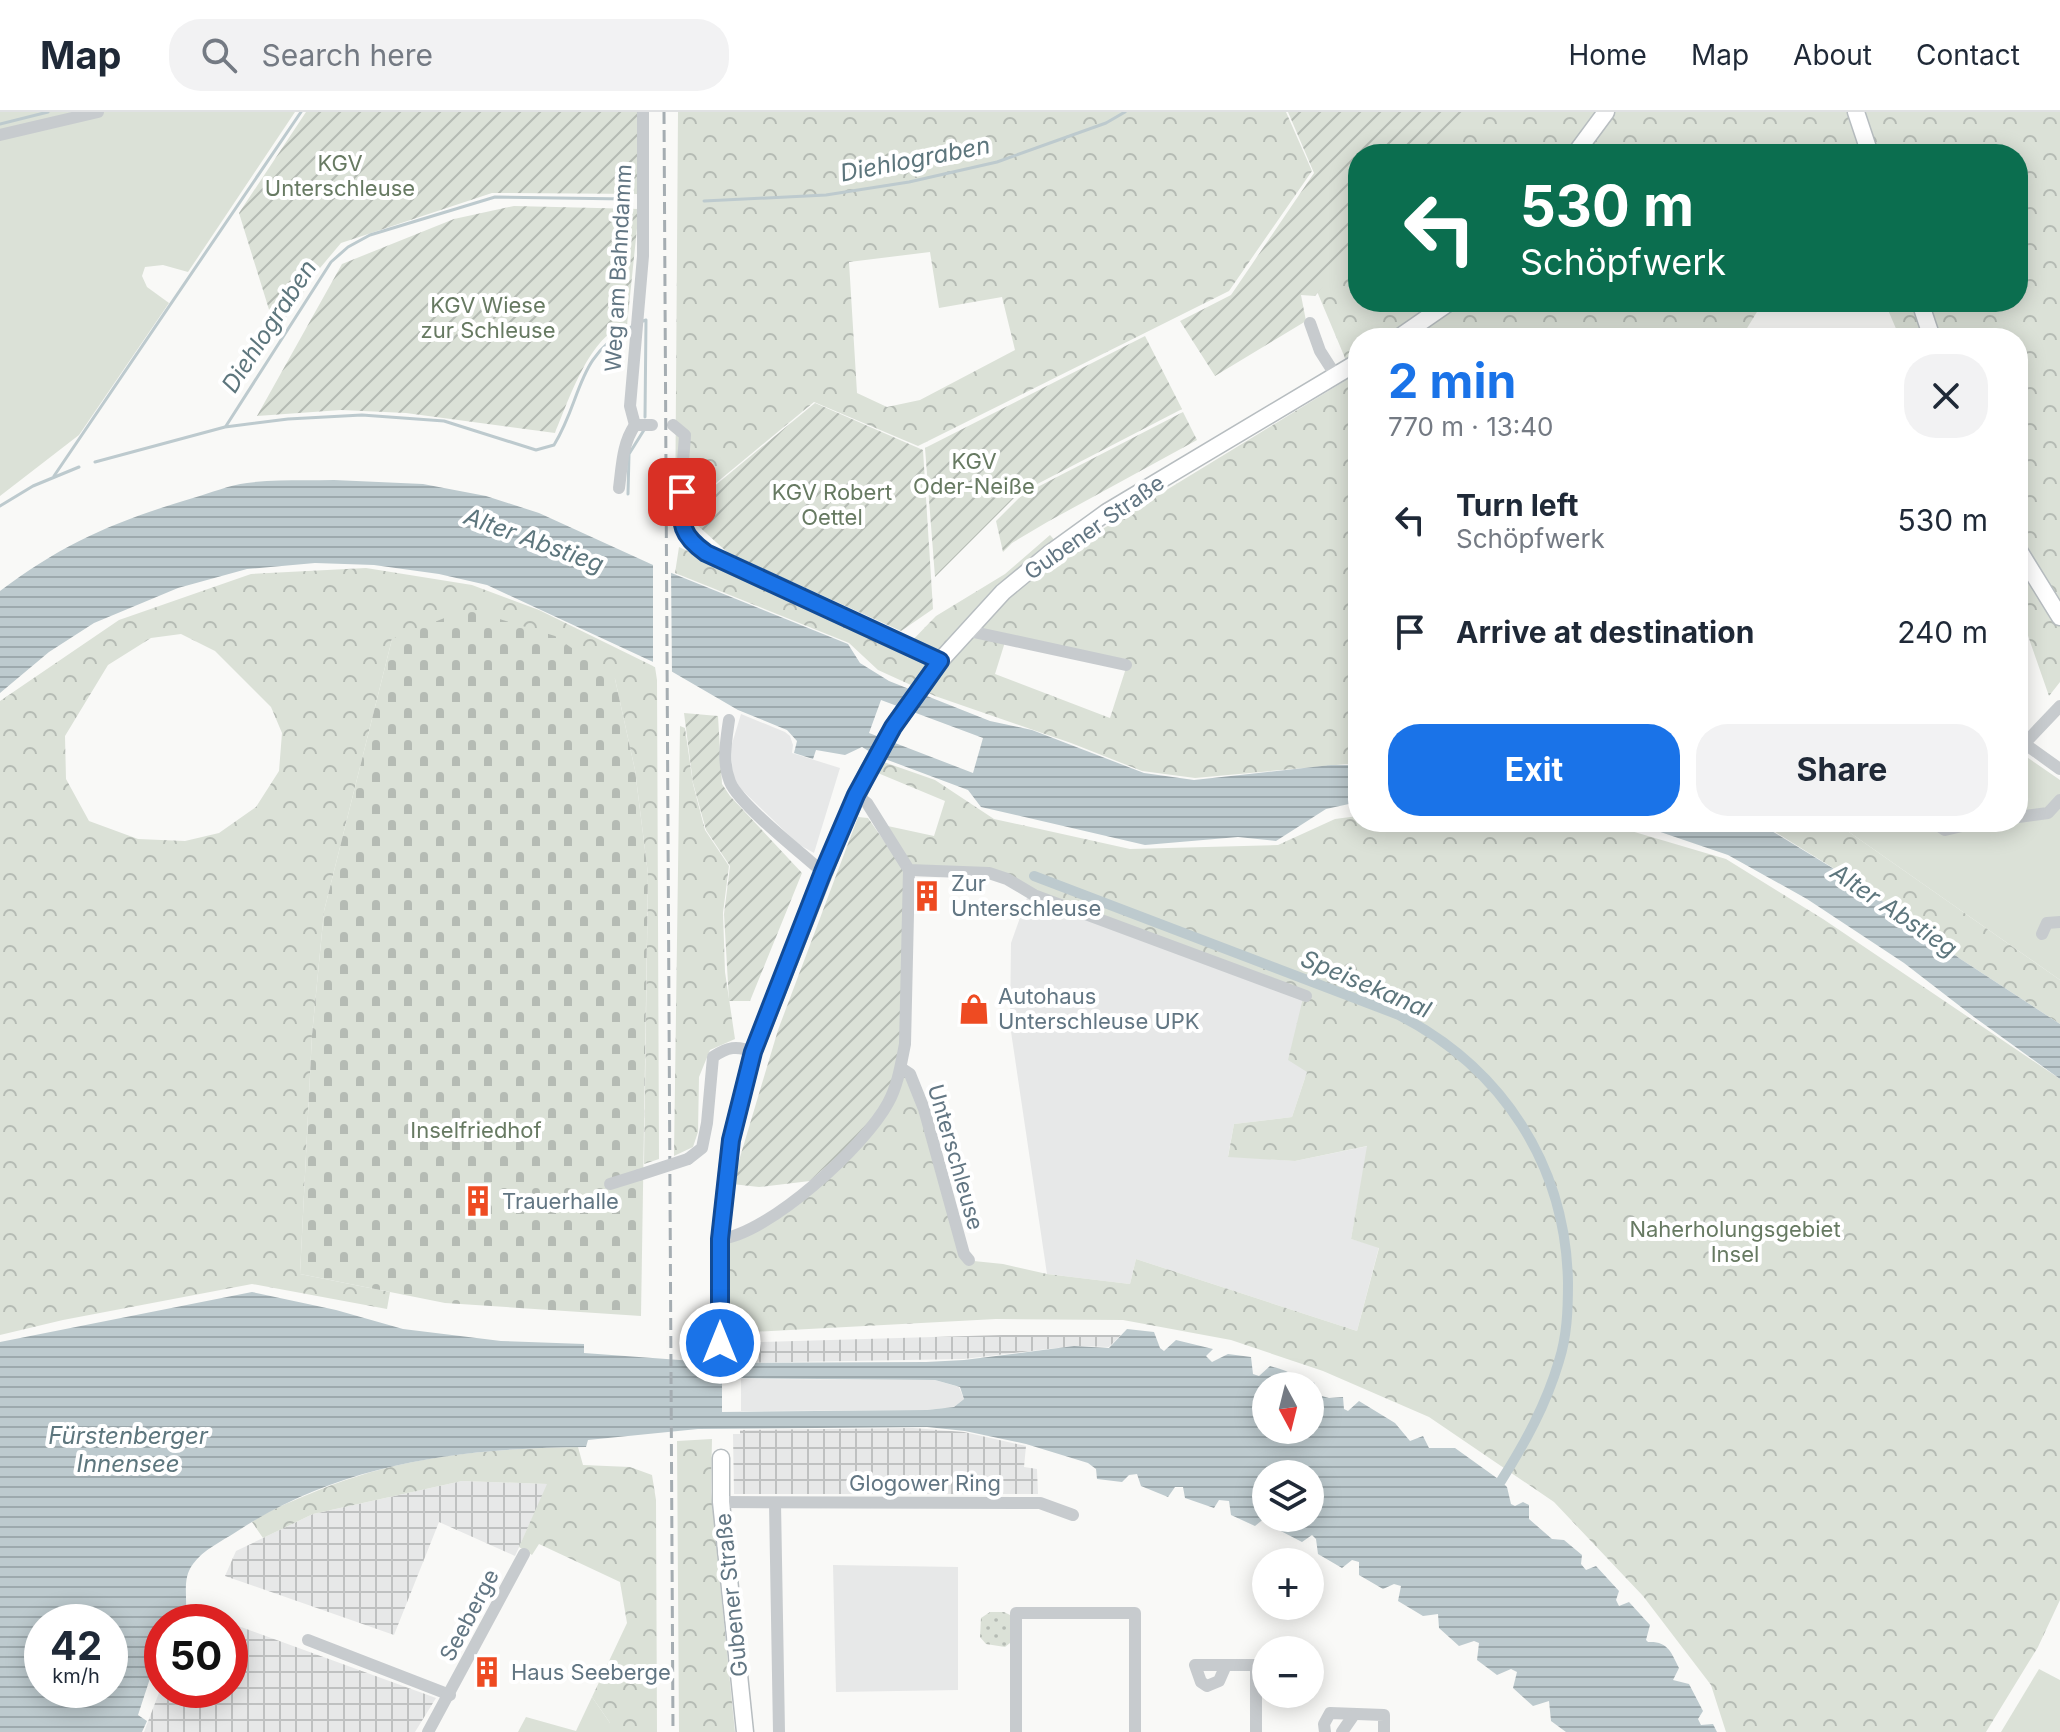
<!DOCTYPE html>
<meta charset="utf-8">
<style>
:root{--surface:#fff;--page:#f2f2f3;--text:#1f2937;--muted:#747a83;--line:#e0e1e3;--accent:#1a73e8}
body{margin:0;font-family:Inter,sans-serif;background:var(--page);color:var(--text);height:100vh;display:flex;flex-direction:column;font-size:30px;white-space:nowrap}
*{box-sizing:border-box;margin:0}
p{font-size:26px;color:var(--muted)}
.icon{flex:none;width:44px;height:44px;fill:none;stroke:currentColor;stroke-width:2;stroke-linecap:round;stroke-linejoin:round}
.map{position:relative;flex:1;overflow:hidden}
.side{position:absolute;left:1348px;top:216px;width:680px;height:504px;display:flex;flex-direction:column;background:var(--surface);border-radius:32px;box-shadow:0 4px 20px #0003}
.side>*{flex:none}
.top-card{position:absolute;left:1348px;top:32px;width:680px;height:168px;border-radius:32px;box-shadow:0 4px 20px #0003;background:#0b6e4f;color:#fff;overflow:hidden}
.needle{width:52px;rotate:173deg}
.buttons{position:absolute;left:1252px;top:1260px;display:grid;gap:16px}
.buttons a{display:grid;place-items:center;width:72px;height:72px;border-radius:50%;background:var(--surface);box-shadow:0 4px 20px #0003;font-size:40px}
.speed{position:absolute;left:24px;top:1492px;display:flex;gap:16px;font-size:40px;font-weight:700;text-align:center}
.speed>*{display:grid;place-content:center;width:104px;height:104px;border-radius:50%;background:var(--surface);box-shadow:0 4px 20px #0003;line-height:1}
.speed small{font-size:20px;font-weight:400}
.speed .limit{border:12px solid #d22;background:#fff;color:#111}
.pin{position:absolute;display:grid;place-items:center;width:68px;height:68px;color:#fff;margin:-34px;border-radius:16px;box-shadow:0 4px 12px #0006}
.me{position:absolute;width:88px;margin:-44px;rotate:0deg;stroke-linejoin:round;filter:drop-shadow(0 0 6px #0008)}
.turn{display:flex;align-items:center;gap:28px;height:168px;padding:0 40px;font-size:36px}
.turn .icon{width:104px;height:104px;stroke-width:2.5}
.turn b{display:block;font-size:56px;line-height:68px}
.round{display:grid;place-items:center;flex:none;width:84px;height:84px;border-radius:32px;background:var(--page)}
.summary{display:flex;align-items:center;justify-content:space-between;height:136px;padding:0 40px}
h1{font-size:48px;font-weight:700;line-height:60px;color:var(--accent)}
.button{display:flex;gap:16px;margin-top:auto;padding:16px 40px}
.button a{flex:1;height:92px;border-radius:32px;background:var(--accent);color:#fff;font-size:32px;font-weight:700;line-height:92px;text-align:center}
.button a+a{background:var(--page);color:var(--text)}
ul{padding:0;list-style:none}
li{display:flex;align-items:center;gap:24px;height:112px;padding:0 40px}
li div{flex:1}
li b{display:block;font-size:30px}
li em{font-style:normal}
header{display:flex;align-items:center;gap:48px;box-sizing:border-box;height:112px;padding:0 40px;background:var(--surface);border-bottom:2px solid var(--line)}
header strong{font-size:38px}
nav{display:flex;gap:44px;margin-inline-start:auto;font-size:28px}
.search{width:560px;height:72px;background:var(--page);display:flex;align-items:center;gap:20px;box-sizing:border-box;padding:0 28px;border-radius:32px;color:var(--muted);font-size:30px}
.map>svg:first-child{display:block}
.built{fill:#e7e8e8}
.industrial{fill:url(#industrial-grid)}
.grass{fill:#dbe1d7}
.forest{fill:url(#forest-crowns);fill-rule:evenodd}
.cemetery{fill:url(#cemetery-stones)}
.park{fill:url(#park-dots)}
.garden{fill:url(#garden-furrows)}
.water{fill:url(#water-rules);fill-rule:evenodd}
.pier{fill:#f9f9f7}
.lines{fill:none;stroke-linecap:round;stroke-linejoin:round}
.stream{stroke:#bdcace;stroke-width:3}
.canal{stroke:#bdcace;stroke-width:10}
.major-casing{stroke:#b7bdc0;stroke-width:19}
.minor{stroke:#c7cbce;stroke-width:12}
.major{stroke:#fff;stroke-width:16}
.rail{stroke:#a5adb2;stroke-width:3;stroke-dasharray:12 6;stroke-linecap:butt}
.minor-bridge{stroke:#c7cbce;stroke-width:12}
.route-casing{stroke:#114b97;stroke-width:20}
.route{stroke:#1a73e8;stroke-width:14}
.labels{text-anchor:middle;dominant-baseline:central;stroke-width:8;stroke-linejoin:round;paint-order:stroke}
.park-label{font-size:22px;fill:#677a62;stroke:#fff}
.street-label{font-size:22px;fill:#627683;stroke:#fff}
.poi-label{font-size:22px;fill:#627683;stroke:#fff;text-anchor:start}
.water-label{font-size:24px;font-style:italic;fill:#5d767d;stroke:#fff}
</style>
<header>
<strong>Map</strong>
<div class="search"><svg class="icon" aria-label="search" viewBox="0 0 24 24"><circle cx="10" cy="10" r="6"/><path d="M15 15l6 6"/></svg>Search here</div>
<nav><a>Home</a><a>Map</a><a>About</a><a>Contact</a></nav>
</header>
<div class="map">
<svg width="2060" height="1620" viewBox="0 0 2060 1620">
<defs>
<pattern id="industrial-grid" width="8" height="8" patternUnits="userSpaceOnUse" patternTransform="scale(2)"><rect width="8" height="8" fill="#e7e8e8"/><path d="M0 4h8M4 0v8" fill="none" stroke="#bfc1c1"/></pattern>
<pattern id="forest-crowns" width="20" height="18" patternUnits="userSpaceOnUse" patternTransform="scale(2)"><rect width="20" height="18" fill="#dbe1d7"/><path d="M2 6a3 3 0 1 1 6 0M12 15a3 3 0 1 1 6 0" fill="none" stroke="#b5bbb4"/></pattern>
<pattern id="cemetery-stones" width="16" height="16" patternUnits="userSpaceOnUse" patternTransform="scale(2)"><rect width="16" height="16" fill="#dbe1d7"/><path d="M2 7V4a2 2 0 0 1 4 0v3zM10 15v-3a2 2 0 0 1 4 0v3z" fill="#b5bbb4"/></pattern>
<pattern id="park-dots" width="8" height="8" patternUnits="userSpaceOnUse" patternTransform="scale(2)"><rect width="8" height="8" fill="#dbe1d7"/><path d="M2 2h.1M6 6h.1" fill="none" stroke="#b5bbb4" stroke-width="1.8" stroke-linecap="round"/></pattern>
<pattern id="garden-furrows" width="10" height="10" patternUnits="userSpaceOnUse" patternTransform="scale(2)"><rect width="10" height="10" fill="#dbe1d7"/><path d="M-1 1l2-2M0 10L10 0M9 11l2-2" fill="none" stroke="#b5bbb4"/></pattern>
<pattern id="water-rules" width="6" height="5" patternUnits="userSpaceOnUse" patternTransform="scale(2)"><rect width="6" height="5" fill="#bdcace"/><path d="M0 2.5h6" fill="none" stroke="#9da9ad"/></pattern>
</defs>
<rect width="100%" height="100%" fill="#f9f9f7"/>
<g class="built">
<path d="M741,602L785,620L790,624L793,633L792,641L840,656L814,741L798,732L741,677L733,665L731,635Z"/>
<path d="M1028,783L1303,886L1307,960L1292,1005L1234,1012L1228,1044L1295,1049L1368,1034L1351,1127L1379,1135L1357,1219L1136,1147L1130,1172L1047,1162L1010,913L1011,831Z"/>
<path d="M741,1267L935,1268L959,1275L964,1287L954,1295L927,1298L741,1299Z"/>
<path d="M833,1453L958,1455V1578L836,1580Z"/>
</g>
<g class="industrial">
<path d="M1002,1223H1121L1109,1235L1074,1234L964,1247L740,1251V1246H727L726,1231Z"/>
<path d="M913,1316L964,1320L1026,1334L1024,1355L1037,1357L1038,1382H734L733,1322H740V1318Z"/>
<path d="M462,1369L548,1372L515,1444L439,1410L394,1523L225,1464L236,1439L313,1402Z"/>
<path d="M230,1511L436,1586L415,1620H144L162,1573V1578H230Z"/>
</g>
<g class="grass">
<path d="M0,0H295L188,160L163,153L145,155L142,164L147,175L169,191L79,323L0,384Z"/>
<path d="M2018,639L2060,668V868L1839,713V710H2018Z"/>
<path d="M2039,1557L2060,1568V1620H2001Z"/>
<path d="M592,1585L610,1611V1620H518L526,1605L576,1619Z"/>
</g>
<g class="forest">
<path d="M678,0H1286L1312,59L1229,179L918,334L814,290L710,376L691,422L675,418ZM930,140L939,196L1002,185L1015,238L920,288L887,295L857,281L849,150Z"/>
<path d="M1408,0H2060V570L2049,584L2018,495V226H1900L1888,198L1880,190H2018V42H1369Z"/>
<path d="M1358,57V190H1763L1741,226H1358V651L1195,666L1142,659L1071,631L935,584L878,558L849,531L675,461L679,435L904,537L936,504L1005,462L1050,423L1065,440L1343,270L1345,246L1316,177ZM1005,530L1126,556L1110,606L995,562Z"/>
<path d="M366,456L472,473L539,498L655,555L657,568L659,1047L644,1052L648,762L635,658L615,567L392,527L324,799L312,923L300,1162L390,1180L387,1197L252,1172L63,1208L0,1223V589L119,508L251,462ZM181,522L215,539L271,595L282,621L279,659L256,695L219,721L185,729L138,727L89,709L66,667L65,624L108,553L151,526Z"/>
<path d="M680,614L685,616L693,672L705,718L729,754L723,801L725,860L735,927L710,938L699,965L698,1020L693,1035L674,1044Z"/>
<path d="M878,648L935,668L994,707L1130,737L1278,733L1335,707L1358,704V710H1582L1621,716L1726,747L1823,807L2060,967V1488L2038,1535L1986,1620H1726L1711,1573L1643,1484L1554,1390L1429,1305L1323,1259L1231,1228L1123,1208L996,1207L732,1221L724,1131L798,1090L902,958L909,964L964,1148L1003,1152L1047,1162L1130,1172L1136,1147L1357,1219L1379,1136L1351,1127L1367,1034L1295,1049L1228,1045L1234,1012L1292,1005L1307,960L1288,948L1304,882L1036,782L1009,765L910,757L883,713L934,724L945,689L873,659Z"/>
<path d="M1759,710H1838L1834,718L1839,713L2060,868V912L1959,846L1862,774Z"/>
<path d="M712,1327L711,1380L735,1620H679L677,1329Z"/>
<path d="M578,1335L583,1353L630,1355L652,1363L656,1388L657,1620H610V1611L592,1585L627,1511L620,1470L539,1432L532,1443L519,1435L547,1372L462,1369L313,1402L263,1426L252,1410C269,1398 288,1391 307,1383C397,1344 481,1337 578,1335Z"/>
</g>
<path class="cemetery" d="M467,497L555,524L615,567L635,658L648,762L641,1204L445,1191L300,1162L312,923L324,799L392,527Z"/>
<path class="park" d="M990,1500H1004L1010,1503V1531L1005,1535L986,1532L980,1525L981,1506Z"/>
<g class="garden">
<path d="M306,0H641L640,82L492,81L341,131L320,156L276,220L239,101Z"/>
<path d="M1288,0H1469L1434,42H1358V133L1315,184L1301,183L1306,209L1215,264L1180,209L1231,183L1314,61Z"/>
<path d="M514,94L639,97L627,213C590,221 569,288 555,321L406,301L341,298L257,304L342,152L454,107Z"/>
<path d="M1145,224L1182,297L1018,382L935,465L925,336Z"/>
<path d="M815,291L923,338L933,497L901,519L728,441L695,411L712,376Z"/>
<path d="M1183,300L1197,328L1049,409L1012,431L1003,440L996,409L1022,383Z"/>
<path d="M684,601L718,604L722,672L730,684L802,761L750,889H729L724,802L730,754L706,718L693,671Z"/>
<path d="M858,705L868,706L905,759L903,923L893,973L864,1020L810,1069L759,1075L732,1072L778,918Z"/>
</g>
<g class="water">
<path d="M334,368L423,372L486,384L539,401L664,458L848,532L860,551L889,569L990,609L1032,618L1144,661L1194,668L1331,653H1358V690L1326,697L1276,729L1238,725L1145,733L981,695L968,678L877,644L862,635L845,643L816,638L813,647L794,641L797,629L787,618L738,598L664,555L487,473L439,462L374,453L315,451L247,457L178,476L94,511L49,540L0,581V479C65,430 116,409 193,386C211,381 229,373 247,371C275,367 305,369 334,368ZM881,588L983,626L973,661L869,621Z"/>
<path d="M1631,710H1757L1862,774L1959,846L2060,912V967L1974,905L1904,851L1807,787L1728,743Z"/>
<path d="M252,1180L336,1198L403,1217L501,1229L584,1232V1241L721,1251L926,1250L964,1248L1074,1234L1109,1236L1127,1217L1154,1220L1160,1236L1164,1239L1176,1228L1213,1237L1206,1244L1212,1250L1228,1242L1251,1245L1253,1262L1259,1264L1270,1254C1283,1258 1295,1259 1299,1274H1266V1318H1310L1309,1274L1314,1270L1318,1283L1329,1286L1343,1285L1344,1297L1348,1299L1359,1289L1395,1311L1410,1329L1423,1324L1429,1336H1455L1501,1369L1507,1375L1511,1392L1515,1394L1523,1390L1529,1393V1407L1552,1427L1564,1428L1582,1443L1581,1452L1586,1458L1596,1454L1619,1479L1616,1488L1619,1494L1629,1490L1650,1513L1646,1528L1648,1530C1668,1529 1671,1540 1679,1556L1673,1568L1689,1572L1703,1599L1698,1607L1701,1613L1713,1612L1717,1620H1566L1551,1609L1549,1589L1533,1594L1513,1576L1517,1560L1511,1557L1497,1563L1477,1548L1479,1531L1474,1529L1459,1534L1439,1516L1438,1502L1423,1504L1398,1489L1401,1474L1394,1472L1383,1477L1359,1463V1450L1352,1448L1342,1456L1318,1442L1316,1427L1312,1423L1302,1430L1273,1415V1407L1269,1406H1310V1362H1266V1405L1255,1414L1231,1403L1229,1389L1219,1388L1214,1396L1185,1386L1183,1375H1175L1168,1385L1141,1374L1137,1362L1129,1363L1122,1370L1097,1367L1096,1357L1088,1351L1026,1332L965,1319L927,1315L698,1317L588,1328L586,1335C463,1336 342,1350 236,1420C222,1429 203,1438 193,1452C180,1469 190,1490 184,1510H162V1545H157L138,1603L147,1609L142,1620H0V1230ZM722,1266L935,1268L960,1275L964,1287L954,1295L927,1298L722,1300ZM110,1510V1578H42V1510Z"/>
</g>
<path class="pier" d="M653,448L671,456L672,564L653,554Z"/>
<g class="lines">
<g class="stream">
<path d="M0,12L48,0"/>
<path d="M704,89L826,83L909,70L997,50L1106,11L1125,0"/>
<path d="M643,209L646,208L645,305"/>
<path d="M226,314L331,150L348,135L370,123L495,85L626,87"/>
<path d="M95,350L225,315L288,307L362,303L444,309L536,338L554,333C583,286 575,245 631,215"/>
<path d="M54,364L301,0"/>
<path d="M628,382L629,342L644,318"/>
<path d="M0,394L33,374L79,355"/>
</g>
<path class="canal" d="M1034,764L1399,903C1502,956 1566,1053 1568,1171C1568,1198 1567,1224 1559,1249C1546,1293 1525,1331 1501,1369"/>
<defs>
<g id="major">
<path d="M1856,0L1870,42"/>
<path d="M1575,42L1606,0"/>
<path d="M1920,190L1932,226"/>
<path d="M1398,226L1450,190"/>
<path d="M2018,437L2060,505"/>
<path d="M720,1231V1127L731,1028L753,940L839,722L868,660L893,615L940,549L1003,480L1049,442L1107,400L1358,250"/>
<path d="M721,1346V1390L745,1620"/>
</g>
</defs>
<use href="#major" class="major-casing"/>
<g class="minor">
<path d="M0,23L98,0"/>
<path d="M1310,211L1320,239L1336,264"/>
<path d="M635,313L630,294L643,144V0"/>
<path d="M673,313L685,323C684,346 676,400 684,419C688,429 698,435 706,441L940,549"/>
<path d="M619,376C622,354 622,332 635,313H652"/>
<path d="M969,519L1126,553"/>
<path d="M729,608C726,629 722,650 730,670C739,692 802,742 823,760"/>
<path d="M2018,627L2060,657"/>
<path d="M2025,631L2060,594"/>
<path d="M856,683L867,691L909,758L989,761L1007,767L1034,783L1306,884"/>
<path d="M2018,705L2048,701L2060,688"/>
<path d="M1933,710L1945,718L1979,710"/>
<path d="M2042,822L2047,811L2060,810"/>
<path d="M901,956L910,962L924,997L964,1142L969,1148"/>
<path d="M688,1047L702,1036L707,1011L713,945C727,935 737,933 753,940"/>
<path d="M610,1072L639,1063"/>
<path d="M720,1127C769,1122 865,1034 888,991C898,973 901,952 905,932L909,758"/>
<path d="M721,1390L1040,1391L1073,1403"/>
<path d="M775,1391L779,1620"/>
<path d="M308,1528L450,1583"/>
<path d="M1226,1553L1219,1569L1207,1574L1201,1570L1195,1553H1256V1620"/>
<path d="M428,1620L524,1442"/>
<path d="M1016,1620V1501H1135V1620"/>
<path d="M1325,1620L1324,1612L1330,1601L1384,1603V1620"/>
<path d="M1342,1620L1353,1604"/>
</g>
<use href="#major" class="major"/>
<path class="rail" d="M664,0L673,1620"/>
<path class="minor-bridge" d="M639,1063L688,1047"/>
</g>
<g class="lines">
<defs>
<path id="route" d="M682,380C681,411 679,422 706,441L940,549L893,615L856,683L823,760L753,940L731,1028L720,1127V1231"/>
</defs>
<use href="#route" class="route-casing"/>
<use href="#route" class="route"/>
</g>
<defs>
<symbol id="building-bare" viewBox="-9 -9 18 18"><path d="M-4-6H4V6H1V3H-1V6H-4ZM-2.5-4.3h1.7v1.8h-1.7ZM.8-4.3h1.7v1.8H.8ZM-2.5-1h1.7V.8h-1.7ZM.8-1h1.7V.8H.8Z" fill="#ee4b22" stroke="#fff" stroke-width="2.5" paint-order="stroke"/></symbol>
<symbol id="shop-bare" viewBox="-9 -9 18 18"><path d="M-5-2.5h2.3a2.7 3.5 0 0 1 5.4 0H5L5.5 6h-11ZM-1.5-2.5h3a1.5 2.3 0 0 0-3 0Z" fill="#ee4b22" stroke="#fff" stroke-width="2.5" paint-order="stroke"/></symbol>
</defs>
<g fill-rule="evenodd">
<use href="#building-bare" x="905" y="762" width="44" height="44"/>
<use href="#shop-bare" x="952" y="875" width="44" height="44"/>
<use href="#building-bare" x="456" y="1067" width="44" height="44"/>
<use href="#building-bare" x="465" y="1538" width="44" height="44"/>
</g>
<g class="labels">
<g class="park-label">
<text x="340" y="51">KGV<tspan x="340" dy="25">Unterschleuse</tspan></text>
<text x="488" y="193">KGV Wiese<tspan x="488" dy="25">zur Schleuse</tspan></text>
<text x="974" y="349">KGV<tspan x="974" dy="25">Oder-Neiße</tspan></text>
<text x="832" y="380">KGV Robert<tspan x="832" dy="25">Oettel</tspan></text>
<text x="476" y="1018">Inselfriedhof</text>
<text x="1735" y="1117">Naherholungsgebiet<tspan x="1735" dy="25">Insel</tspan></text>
</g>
<g class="street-label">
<text transform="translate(618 156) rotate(-87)">Weg am Bahndamm</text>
<text transform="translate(1094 415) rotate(-35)">Gubener Straße</text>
<text transform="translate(956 1045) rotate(74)">Unterschleuse</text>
<text x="925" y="1371">Glogower Ring</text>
<text transform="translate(731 1483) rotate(-96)">Gubener Straße</text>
<text transform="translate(469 1503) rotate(-62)">Seeberge</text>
</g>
<g class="poi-label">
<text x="951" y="771">Zur<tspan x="951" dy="25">Unterschleuse</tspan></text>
<text x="998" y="884">Autohaus<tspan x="998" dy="25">Unterschleuse UPK</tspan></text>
<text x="502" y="1089">Trauerhalle</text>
<text x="511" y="1560">Haus Seeberge</text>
</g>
<g class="water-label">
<text transform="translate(915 47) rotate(-11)">Diehlograben</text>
<text transform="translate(269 214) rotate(-57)">Diehlograben</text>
<text transform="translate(534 428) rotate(20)">Alter Abstieg</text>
<text transform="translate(1894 798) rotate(34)">Alter Abstieg</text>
<text transform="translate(1366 872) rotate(23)">Speisekanal</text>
<text x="128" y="1323">Fürstenberger<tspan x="128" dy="28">Innensee</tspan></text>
</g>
</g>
</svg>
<div class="buttons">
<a><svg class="needle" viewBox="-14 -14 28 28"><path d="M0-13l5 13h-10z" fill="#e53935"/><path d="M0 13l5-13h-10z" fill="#747a83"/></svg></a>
<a><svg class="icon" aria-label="layers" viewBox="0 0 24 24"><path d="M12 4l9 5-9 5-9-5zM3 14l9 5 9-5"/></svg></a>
<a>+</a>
<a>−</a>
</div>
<div class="speed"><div>42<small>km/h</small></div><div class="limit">50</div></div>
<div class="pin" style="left:682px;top:380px;background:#d93025"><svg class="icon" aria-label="arrive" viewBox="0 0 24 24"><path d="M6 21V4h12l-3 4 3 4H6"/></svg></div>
<svg class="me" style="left:720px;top:1231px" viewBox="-20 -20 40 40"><circle r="17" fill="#1a73e8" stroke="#fff" stroke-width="3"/><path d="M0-11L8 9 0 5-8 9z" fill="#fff"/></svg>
<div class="top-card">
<div class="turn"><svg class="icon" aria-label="left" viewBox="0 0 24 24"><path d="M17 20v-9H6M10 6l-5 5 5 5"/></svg><div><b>530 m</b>Schöpfwerk</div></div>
</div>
<section class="side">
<div class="summary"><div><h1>2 min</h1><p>770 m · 13:40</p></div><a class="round"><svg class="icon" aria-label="close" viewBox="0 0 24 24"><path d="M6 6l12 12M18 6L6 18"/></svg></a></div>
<ul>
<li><svg class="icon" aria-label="left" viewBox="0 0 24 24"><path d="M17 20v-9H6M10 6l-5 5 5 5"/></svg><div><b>Turn left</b><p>Schöpfwerk</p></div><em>530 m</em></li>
<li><svg class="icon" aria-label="arrive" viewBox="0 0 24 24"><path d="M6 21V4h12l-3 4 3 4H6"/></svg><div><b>Arrive at destination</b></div><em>240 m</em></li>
</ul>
<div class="button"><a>Exit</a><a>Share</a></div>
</section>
</div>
